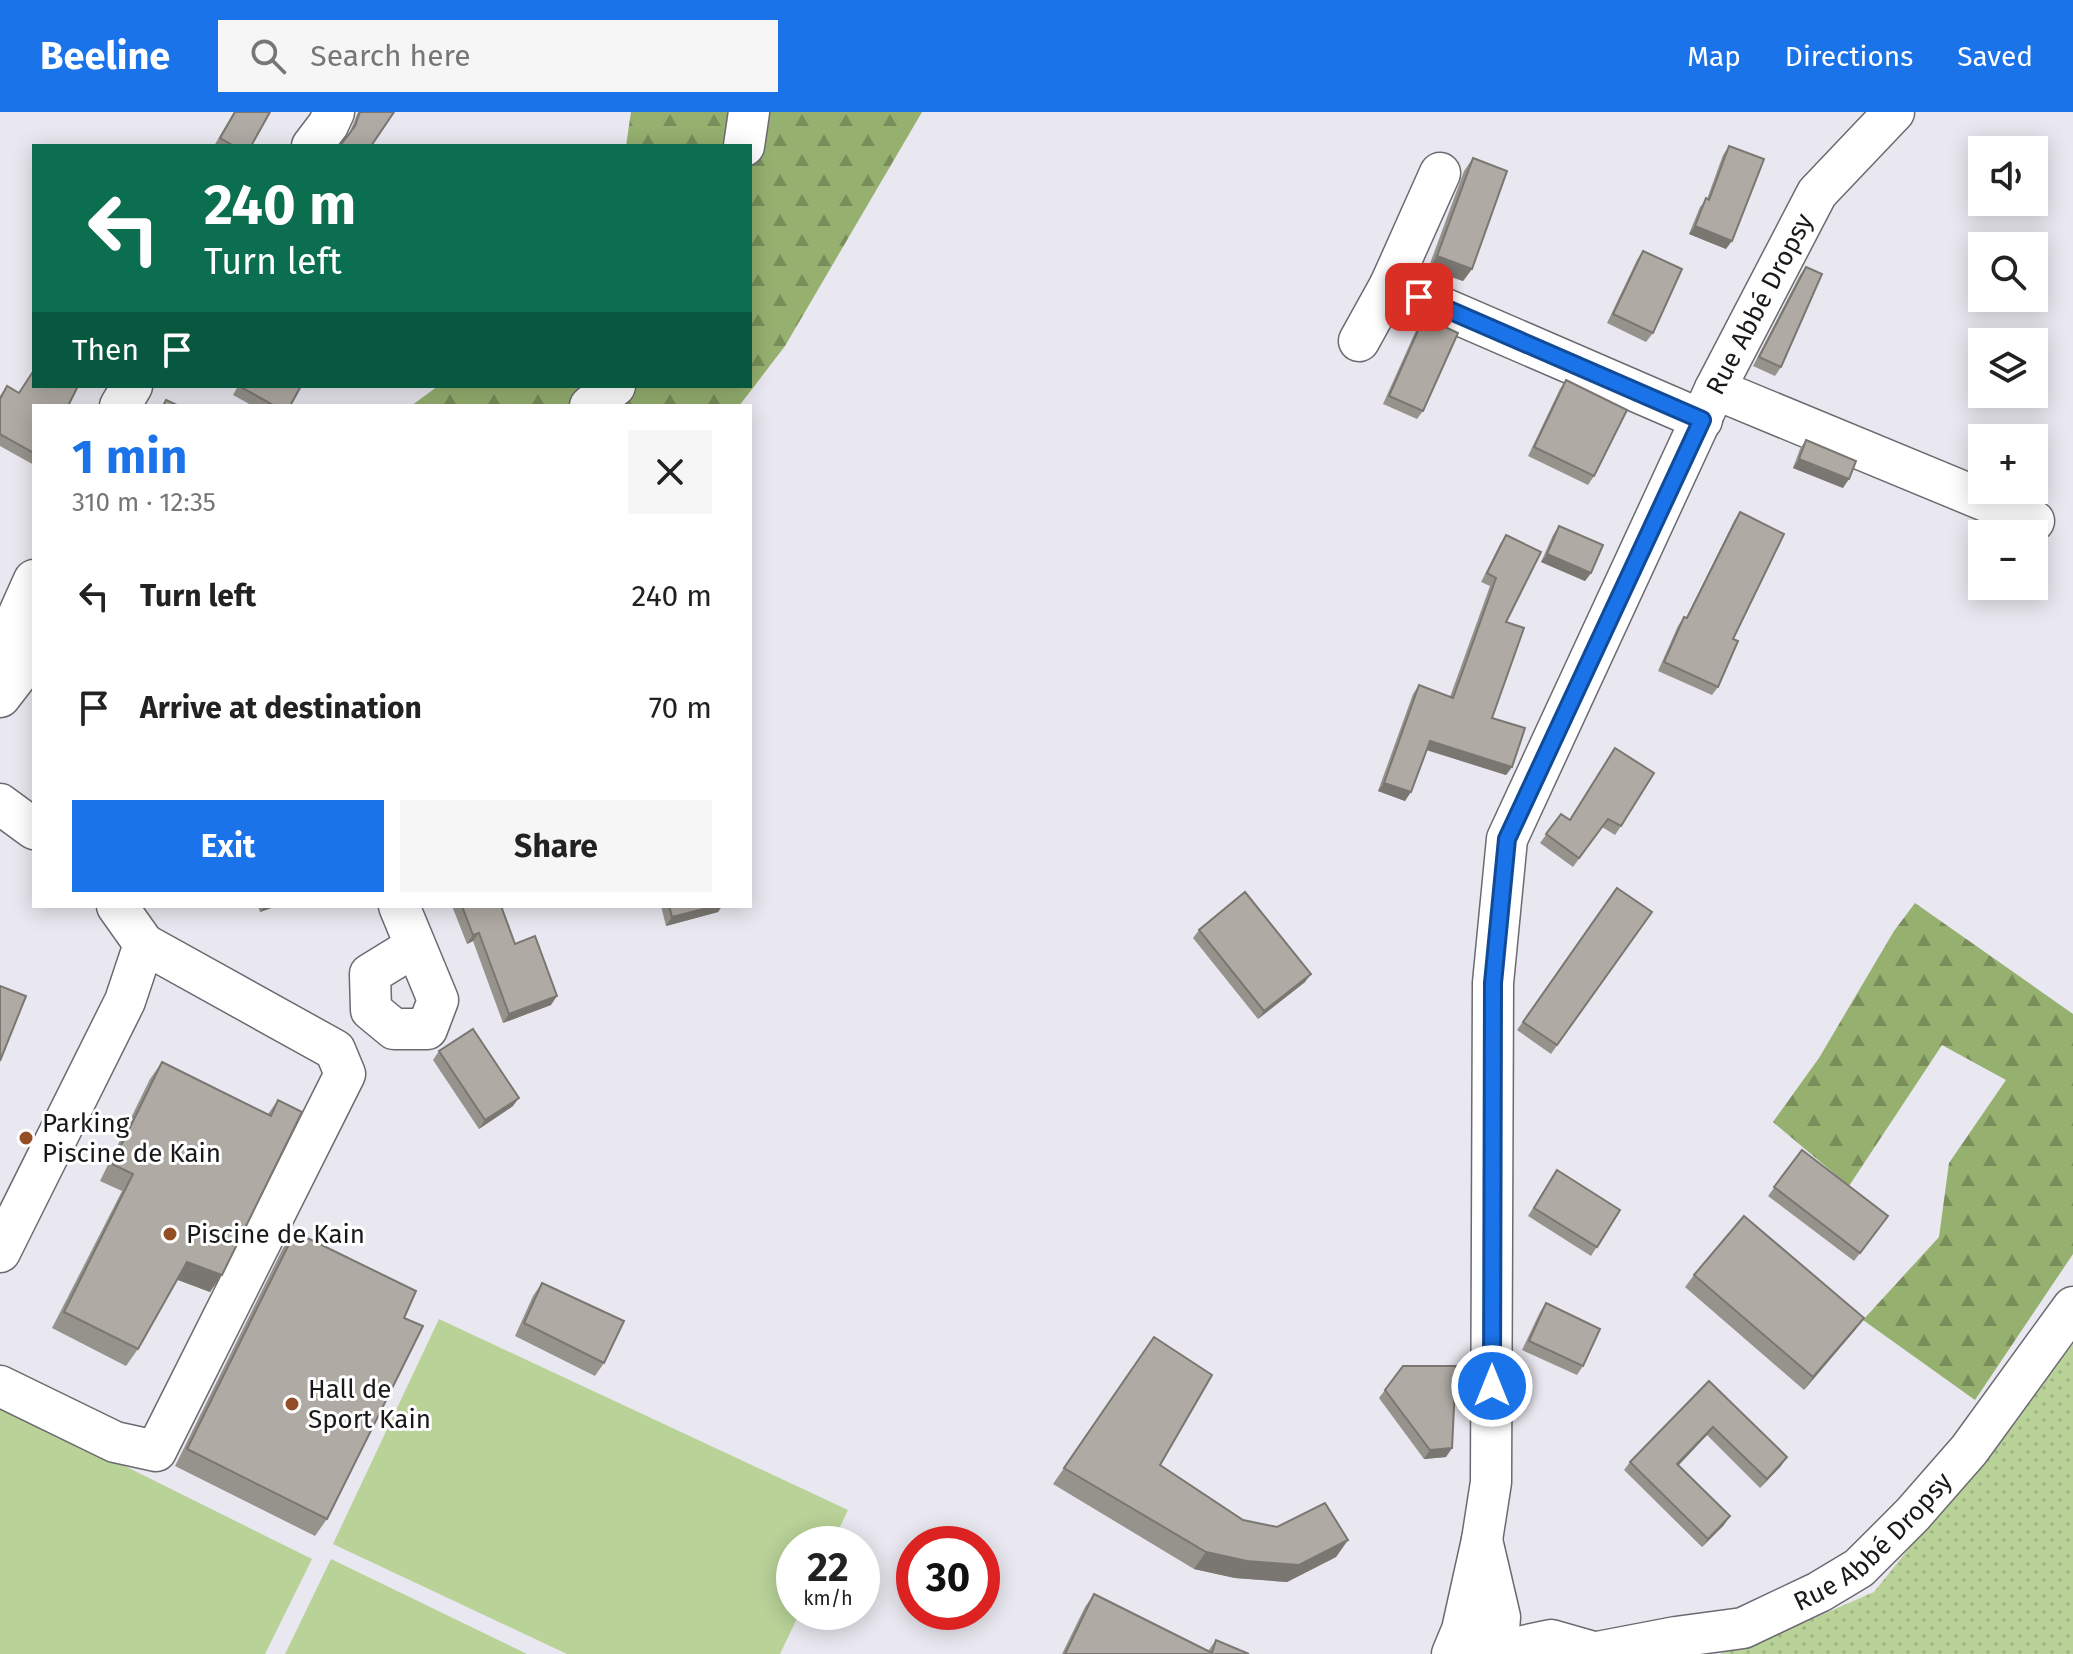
<!DOCTYPE html>
<meta charset="utf-8">
<style>
:root{--surface:#fff;--page:#f6f6f6;--text:#222;--muted:#767676;--accent:#1a73e8}
body{margin:0;font-family:"Fira Sans",sans-serif;background:var(--page);color:var(--text);height:100vh;display:flex;flex-direction:column;font-size:30px;white-space:nowrap}
*{box-sizing:border-box;margin:0}
p{font-size:26px;color:var(--muted)}
.icon{flex:none;width:44px;height:44px;fill:none;stroke:currentColor;stroke-width:2;stroke-linecap:round;stroke-linejoin:round}
.map{position:relative;flex:1;overflow:hidden}
.sheet{position:absolute;left:32px;top:292px;width:720px;height:504px;display:flex;flex-direction:column;background:var(--surface);border-radius:0px;box-shadow:0 4px 20px #0003}
.sheet>*{flex:none}
.top-card{position:absolute;left:32px;top:32px;width:720px;height:244px;border-radius:0px;box-shadow:0 4px 20px #0003;background:#0b6e4f;color:#fff;overflow:hidden}
.buttons{position:absolute;left:1968px;top:24px;display:grid;gap:16px}
.buttons a{display:grid;place-items:center;width:80px;height:80px;border-radius:0px;background:var(--surface);box-shadow:0 4px 20px #0003;font-size:40px}
.speed{position:absolute;left:776px;top:1414px;display:flex;gap:16px;font-size:40px;font-weight:700;text-align:center}
.speed>*{display:grid;place-content:center;width:104px;height:104px;border-radius:50%;background:var(--surface);box-shadow:0 4px 20px #0003;line-height:1}
.speed small{font-size:20px;font-weight:400}
.speed .limit{border:12px solid #d22;background:#fff;color:#111}
.pin{position:absolute;display:grid;place-items:center;width:68px;height:68px;color:#fff;margin:-34px;border-radius:16px;box-shadow:0 4px 12px #0006}
.me{position:absolute;width:88px;margin:-44px;rotate:0deg;stroke-linejoin:round;filter:drop-shadow(0 0 6px #0008)}
.turn{display:flex;align-items:center;gap:28px;height:168px;padding:0 40px;font-size:36px}
.turn .icon{width:104px;height:104px;stroke-width:2.5}
.turn b{display:block;font-size:56px;line-height:68px}
.then{display:flex;align-items:center;height:76px;padding:0 40px;background:#0003;gap:16px;font-size:30px}
.round{display:grid;place-items:center;flex:none;width:84px;height:84px;border-radius:0px;background:var(--page)}
.overview{display:flex;align-items:center;justify-content:space-between;height:136px;padding:0 40px}
h1{font-size:48px;font-weight:700;line-height:60px;color:var(--accent)}
.action{display:flex;gap:16px;margin-top:auto;padding:16px 40px}
.action a{flex:1;height:92px;border-radius:0px;background:var(--accent);color:#fff;font-size:32px;font-weight:700;line-height:92px;text-align:center}
.action a+a{background:var(--page);color:var(--text)}
ul{padding:0;list-style:none}
li{display:flex;align-items:center;gap:24px;height:112px;padding:0 40px}
li div{flex:1}
li b{display:block;font-size:30px}
li em{font-style:normal}
header{display:flex;align-items:center;gap:48px;box-sizing:border-box;height:112px;padding:0 40px;background:var(--accent);color:#fff}
header strong{font-size:38px}
nav{display:flex;gap:44px;margin-inline-start:auto;font-size:28px}
.search{width:560px;height:72px;background:var(--page);display:flex;align-items:center;gap:20px;box-sizing:border-box;padding:0 28px;border-radius:0px;color:var(--muted);font-size:30px}
.map>svg:first-child{display:block}
.grass{fill:url(#grass-dots)}
.forest{fill:url(#forest-firs)}
.garden{fill:#b9d298}
.lines{fill:none;stroke-linecap:round;stroke-linejoin:round}
.minor-casing{stroke:#6c6a71;stroke-width:43}
.minor{stroke:#fff;stroke-width:40}
.wall{fill:#96928c}
.shaded-wall{fill:#7a7772}
.building{fill:#afaaa3;stroke:#7a7772;stroke-width:2}
.route-casing{stroke:#114b97;stroke-width:20}
.route{stroke:#1a73e8;stroke-width:14}
.poi-dot{fill:#944e25;stroke:#fff;stroke-width:3}
.labels{text-anchor:middle;dominant-baseline:central;stroke-width:6;stroke-linejoin:round;paint-order:stroke}
.street-label{font-size:26px;fill:#19181b;stroke:#fff}
.poi-label{font-size:26px;fill:#19181b;stroke:#fff;text-anchor:start}
</style>
<header>
<strong>Beeline</strong>
<div class="search"><svg class="icon" aria-label="search" viewBox="0 0 24 24"><circle cx="10" cy="10" r="6"/><path d="M15 15l6 6"/></svg>Search here</div>
<nav><a>Map</a><a>Directions</a><a>Saved</a></nav>
</header>
<div class="map">
<svg width="2073" height="1542" viewBox="0 0 2073 1542">
<defs>
<pattern id="grass-dots" width="8" height="8" patternUnits="userSpaceOnUse" patternTransform="scale(2)"><rect width="8" height="8" fill="#b9d298"/><path d="M2 2h.1M6 6h.1" fill="none" stroke="#9eb482" stroke-width="1.8" stroke-linecap="round"/></pattern>
<pattern id="forest-firs" width="22" height="20" patternUnits="userSpaceOnUse" patternTransform="scale(2)"><rect width="22" height="20" fill="#95b06f"/><path d="M5 1l3.5 6h-7zM16 11l3.5 6h-7z" fill="#798e5a"/></pattern>
</defs>
<rect width="100%" height="100%" fill="#e9e7ef"/>
<path class="grass" d="M2073,1232V1542H1719L1796,1514L1874,1480Z"/>
<g class="forest">
<path d="M631,0H922L785,234L739,294H411L438,274H750V34H626Z"/>
<path d="M1915,791L2073,902V1142L1975,1288L1863,1208L1939,1125L1949,1051L2006,968L1942,933L1849,1074L1773,1010L1819,946L1894,819Z"/>
</g>
<g class="garden">
<path d="M439,1207L848,1398L832,1432H794V1500H800L780,1542H567L333,1432Z"/>
<path d="M0,1292L312,1447L265,1542H0Z"/>
<path d="M331,1447L527,1542H285Z"/>
</g>
<g class="lines">
<defs>
<g id="minor">
<path d="M312,34L328,13L334,0"/>
<path d="M744,34L749,0"/>
<path d="M1440,61L1390,173L1702,308"/>
<path d="M1359,229L1390,173"/>
<path d="M1715,277L2034,409"/>
<path d="M120,294L132,274"/>
<path d="M590,294L615,274"/>
<path d="M0,544L34,468"/>
<path d="M0,585L34,541"/>
<path d="M0,692L34,717"/>
<path d="M399,794L438,888L427,917H394L371,898L370,862L414,835"/>
<path d="M0,1140L125,889L144,832L117,794"/>
<path d="M0,1274L115,1330L156,1339L345,962L335,938L144,832"/>
<path id="s1" d="M1482,1428L1491,1370L1493,871L1507,727L1715,277L1817,81L1894,0"/>
<path d="M1452,1542L1462,1518L1482,1428L1500,1505L1497,1542"/>
<path d="M1486,1542L1551,1528L1593,1540"/>
<path id="s2" d="M1587,1542L1676,1525L1743,1516L1819,1480L1859,1456L1913,1402L1969,1338L2073,1195"/>
</g>
</defs>
<use href="#minor" class="minor-casing"/>
<use href="#minor" class="minor"/>
</g>
<g class="wall">
<path d="M234,0H270L251,34H214Z"/>
<path d="M358,0H394L349,22Z"/>
<path d="M1729,34L1726,137L1689,122L1700,95L1707,87L1723,43Z"/>
<path d="M1473,46L1472,157L1463,169L1428,157L1464,59Z"/>
<path d="M1643,139L1653,221L1646,230L1607,211L1637,148Z"/>
<path d="M1806,155L1781,255L1775,264L1753,254L1800,163Z"/>
<path d="M1424,205L1423,299L1417,307L1383,292L1418,214Z"/>
<path d="M1566,268L1594,364L1588,373L1528,344L1560,277Z"/>
<path d="M7,274L34,294V353L0,334V284Z"/>
<path d="M238,274H301L290,294H253L233,283Z"/>
<path d="M1806,328L1843,376L1793,356L1800,337Z"/>
<path d="M1740,400L1733,527L1718,575L1712,583L1658,559L1678,514L1684,505L1686,506L1734,409Z"/>
<path d="M1559,414L1591,461L1585,469L1541,450L1553,423Z"/>
<path d="M1506,423V510L1492,606L1512,655L1506,663L1426,638L1405,689L1378,679L1413,582L1419,573L1450,585L1490,474L1481,470L1500,432Z"/>
<path d="M1609,645L1621,714L1615,723L1602,715L1573,755L1540,731L1561,702L1570,708Z"/>
<path d="M1617,776L1652,800L1551,942L1517,918Z"/>
<path d="M258,794H277L260,800Z"/>
<path d="M452,794H501L515,832L551,893L503,911L473,829L467,832Z"/>
<path d="M661,794H722L718,800L666,814Z"/>
<path d="M1199,818L1305,870L1258,907L1193,826Z"/>
<path d="M439,939L513,994L479,1017L433,948Z"/>
<path d="M162,950L268,1002L278,988L210,1180L177,1167L138,1237L126,1254L52,1216L122,1079L100,1069L150,967Z"/>
<path d="M1802,1038L1888,1104L1854,1149L1768,1084Z"/>
<path d="M1551,1067L1620,1098L1591,1144L1528,1104Z"/>
<path d="M295,1120L327,1407L315,1424L175,1354L283,1136Z"/>
<path d="M1694,1163L1855,1218L1804,1278L1685,1175Z"/>
<path d="M542,1171L604,1251L595,1264L515,1224L533,1184Z"/>
<path d="M1546,1191L1583,1254L1577,1263L1522,1238L1540,1200Z"/>
<path d="M1154,1225L1160,1353L1243,1408L1348,1428L1336,1445L1287,1470L1235,1466L1194,1457L1053,1372Z"/>
<path d="M1403,1254L1452,1336L1446,1345L1424,1347L1379,1286Z"/>
<path d="M1709,1269L1781,1354L1760,1376L1707,1323L1678,1354L1724,1413L1702,1435L1624,1358L1630,1350Z"/>
<path d="M1094,1482L1208,1539L1216,1528L1249,1542H1062L1085,1495Z"/>
</g>
<g class="shaded-wall">
<path d="M1695,114L1732,129L1726,137L1689,122Z"/>
<path d="M1437,144L1472,157L1463,169L1428,157Z"/>
<path d="M1799,347L1849,367L1843,376L1793,356Z"/>
<path d="M1547,442L1591,461L1585,469L1541,450Z"/>
<path d="M1430,629L1512,655L1506,663L1424,637Z"/>
<path d="M1384,671L1411,680L1405,689L1378,679Z"/>
<path d="M265,794H277L260,800Z"/>
<path d="M715,794H722L718,800L666,814L672,805Z"/>
<path d="M479,821L473,829L467,832L473,823Z"/>
<path d="M1311,862L1305,870L1258,907L1264,899Z"/>
<path d="M557,884L551,893L503,911L509,902Z"/>
<path d="M519,986L513,994L479,1017L485,1008Z"/>
<path d="M187,1150L222,1163L210,1180L175,1167Z"/>
<path d="M1864,1206L1855,1218L1804,1278L1813,1265Z"/>
<path d="M1713,1315L1707,1323L1671,1361L1677,1352Z"/>
<path d="M1452,1336L1446,1345L1424,1347L1430,1338Z"/>
<path d="M1787,1345L1781,1354L1760,1376L1767,1367Z"/>
<path d="M1730,1404L1724,1413L1702,1435L1708,1427Z"/>
<path d="M1348,1428L1336,1445L1287,1470L1235,1466L1194,1457L1206,1440Z"/>
</g>
<g class="building">
<path d="M235,0H270L251,34H234L220,26Z"/>
<path d="M360,0H394L371,34H340L355,14Z"/>
<path d="M1729,34L1764,47L1732,129L1695,114L1706,86L1709,88Z"/>
<path d="M1473,46L1507,59L1472,157L1437,144Z"/>
<path d="M1643,139L1682,157L1653,221L1613,202Z"/>
<path d="M1806,155L1822,162L1781,255L1759,245Z"/>
<path d="M1424,205L1458,221L1423,299L1389,284Z"/>
<path d="M34,258V274H78L68,294H34V341L0,322V287L7,274L19,281Z"/>
<path d="M1566,268L1627,298L1594,364L1534,335Z"/>
<path d="M239,274H301L290,294H275Z"/>
<path d="M166,288L179,294H163Z"/>
<path d="M1806,328L1856,349L1849,367L1799,347Z"/>
<path d="M1740,400L1784,422L1733,527L1738,529L1718,575L1664,550L1684,505L1687,506Z"/>
<path d="M1559,414L1603,433L1591,461L1547,442Z"/>
<path d="M1506,423L1541,440L1506,510L1524,516L1492,606L1525,616L1512,655L1430,629L1411,680L1384,671L1419,573L1453,586L1496,466L1487,461Z"/>
<path d="M1615,636L1654,661L1621,714L1608,707L1579,746L1546,722L1561,702L1570,708Z"/>
<path d="M1617,776L1652,800L1557,933L1523,910Z"/>
<path d="M1245,780L1311,862L1264,899L1199,818Z"/>
<path d="M462,794H501L515,832L535,824L557,884L509,902L479,821L473,823Z"/>
<path d="M669,794H715L672,805Z"/>
<path d="M0,874L26,884L0,949Z"/>
<path d="M473,917L519,986L485,1008L439,939Z"/>
<path d="M162,950L271,1004L278,988L302,1000L222,1163L187,1150L138,1237L64,1200L133,1062L112,1052Z"/>
<path d="M1802,1038L1888,1104L1860,1141L1774,1075Z"/>
<path d="M1557,1058L1620,1098L1597,1135L1534,1096Z"/>
<path d="M1744,1104L1864,1206L1813,1265L1694,1163Z"/>
<path d="M295,1120L416,1179L404,1206L423,1214L327,1407L187,1337Z"/>
<path d="M542,1171L624,1209L604,1251L524,1211Z"/>
<path d="M1546,1191L1600,1217L1583,1254L1529,1229Z"/>
<path d="M1154,1225L1212,1263L1160,1353L1243,1408L1277,1415L1325,1391L1348,1428L1299,1453L1247,1449L1206,1440L1064,1356Z"/>
<path d="M1403,1254H1456L1452,1336L1430,1338L1385,1278Z"/>
<path d="M1709,1269L1787,1345L1767,1367L1713,1315L1677,1352L1730,1404L1708,1427L1630,1350Z"/>
<path d="M1094,1482L1212,1541L1216,1528L1249,1542H1065Z"/>
</g>
<g class="lines">
<defs>
<path id="route" d="M1419,185L1702,308L1507,727L1493,871L1492,1274"/>
</defs>
<use href="#route" class="route-casing"/>
<use href="#route" class="route"/>
</g>
<g class="poi-dot">
<circle cx="26" cy="1026" r="8"/>
<circle cx="170" cy="1122" r="8"/>
<circle cx="292" cy="1292" r="8"/>
</g>
<g class="labels">
<g class="street-label">
<text stroke="none"><textPath href="#s1" startOffset="1294">Rue Abbé Dropsy</textPath></text>
<text stroke="none"><textPath href="#s2" startOffset="316">Rue Abbé Dropsy</textPath></text>
</g>
<g class="poi-label">
<text x="42" y="1011">Parking<tspan x="42" dy="30">Piscine de Kain</tspan></text>
<text x="186" y="1122">Piscine de Kain</text>
<text x="308" y="1277">Hall de<tspan x="308" dy="30">Sport Kain</tspan></text>
</g>
</g>
</svg>
<div class="buttons">
<a><svg class="icon" aria-label="sound" viewBox="0 0 24 24"><path d="M4 9h4l5-4v14l-5-4H4zM17 9q2 3 0 6"/></svg></a>
<a><svg class="icon" aria-label="search" viewBox="0 0 24 24"><circle cx="10" cy="10" r="6"/><path d="M15 15l6 6"/></svg></a>
<a><svg class="icon" aria-label="layers" viewBox="0 0 24 24"><path d="M12 4l9 5-9 5-9-5zM3 14l9 5 9-5"/></svg></a>
<a>+</a>
<a>−</a>
</div>
<div class="speed"><div>22<small>km/h</small></div><div class="limit">30</div></div>
<div class="pin" style="left:1419px;top:185px;background:#d93025"><svg class="icon" aria-label="arrive" viewBox="0 0 24 24"><path d="M6 21V4h12l-3 4 3 4H6"/></svg></div>
<svg class="me" style="left:1492px;top:1274px" viewBox="-20 -20 40 40"><circle r="17" fill="#1a73e8" stroke="#fff" stroke-width="3"/><path d="M0-11L8 9 0 5-8 9z" fill="#fff"/></svg>
<div class="top-card">
<div class="turn"><svg class="icon" aria-label="left" viewBox="0 0 24 24"><path d="M17 20v-9H6M10 6l-5 5 5 5"/></svg><div><b>240 m</b>Turn left</div></div>
<div class="then">Then<svg class="icon" aria-label="arrive" viewBox="0 0 24 24"><path d="M6 21V4h12l-3 4 3 4H6"/></svg></div>
</div>
<section class="sheet">
<div class="overview"><div><h1>1 min</h1><p>310 m · 12:35</p></div><a class="round"><svg class="icon" aria-label="close" viewBox="0 0 24 24"><path d="M6 6l12 12M18 6L6 18"/></svg></a></div>
<ul>
<li><svg class="icon" aria-label="left" viewBox="0 0 24 24"><path d="M17 20v-9H6M10 6l-5 5 5 5"/></svg><div><b>Turn left</b></div><em>240 m</em></li>
<li><svg class="icon" aria-label="arrive" viewBox="0 0 24 24"><path d="M6 21V4h12l-3 4 3 4H6"/></svg><div><b>Arrive at destination</b></div><em>70 m</em></li>
</ul>
<div class="action"><a>Exit</a><a>Share</a></div>
</section>
</div>
